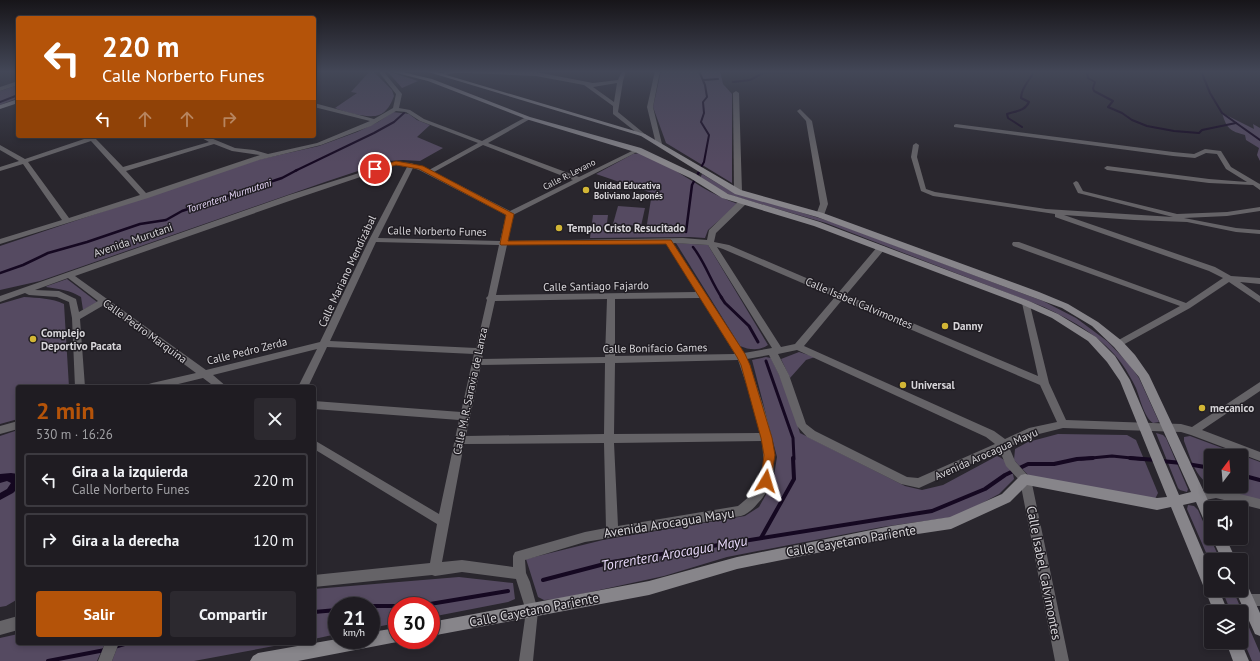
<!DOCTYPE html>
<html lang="es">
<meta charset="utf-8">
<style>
:root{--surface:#1f1c22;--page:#2c292f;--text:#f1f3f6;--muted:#a1a1a5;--line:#3c3a40;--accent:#b45309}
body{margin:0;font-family:"PT Sans",sans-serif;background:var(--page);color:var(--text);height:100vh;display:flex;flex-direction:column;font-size:15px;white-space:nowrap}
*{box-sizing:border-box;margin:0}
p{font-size:13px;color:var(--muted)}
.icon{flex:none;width:22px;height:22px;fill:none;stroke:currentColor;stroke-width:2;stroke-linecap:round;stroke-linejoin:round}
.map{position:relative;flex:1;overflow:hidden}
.sheet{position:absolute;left:16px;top:385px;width:300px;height:260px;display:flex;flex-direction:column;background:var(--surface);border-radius:4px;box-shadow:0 2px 6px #0003,0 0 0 1px var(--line)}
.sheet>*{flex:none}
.hud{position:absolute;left:16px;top:16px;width:300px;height:122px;border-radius:4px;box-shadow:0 2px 6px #0003,0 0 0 1px var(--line);background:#b45309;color:#fff;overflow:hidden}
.needle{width:26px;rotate:16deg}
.buttons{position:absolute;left:1204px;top:449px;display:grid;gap:8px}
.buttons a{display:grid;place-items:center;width:44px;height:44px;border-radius:4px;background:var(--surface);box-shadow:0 2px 6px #0003,0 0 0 1px var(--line);font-size:20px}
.speed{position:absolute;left:328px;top:597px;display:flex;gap:8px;font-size:20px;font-weight:700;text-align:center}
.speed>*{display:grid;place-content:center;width:52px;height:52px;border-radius:50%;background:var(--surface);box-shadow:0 2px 6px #0003,0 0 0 1px var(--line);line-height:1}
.speed small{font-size:10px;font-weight:400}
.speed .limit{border:6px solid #d22;background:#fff;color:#111}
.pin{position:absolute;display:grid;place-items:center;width:34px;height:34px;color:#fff;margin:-17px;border:2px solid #fff;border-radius:50%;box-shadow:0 1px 4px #0007}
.me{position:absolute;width:44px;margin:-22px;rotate:7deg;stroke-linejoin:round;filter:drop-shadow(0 0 3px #0008)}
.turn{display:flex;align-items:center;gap:14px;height:84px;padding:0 20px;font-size:18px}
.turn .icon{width:52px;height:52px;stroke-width:2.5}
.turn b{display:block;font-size:28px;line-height:34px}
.lanes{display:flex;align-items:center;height:38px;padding:0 20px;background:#0003;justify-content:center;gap:20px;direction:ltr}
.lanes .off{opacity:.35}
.round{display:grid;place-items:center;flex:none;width:42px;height:42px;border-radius:4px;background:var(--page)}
.summary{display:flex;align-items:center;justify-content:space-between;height:68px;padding:0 20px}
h1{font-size:24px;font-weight:700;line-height:30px;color:var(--accent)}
.cta{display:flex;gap:8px;margin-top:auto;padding:8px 20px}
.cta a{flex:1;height:46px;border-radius:4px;background:var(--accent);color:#fff;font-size:16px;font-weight:700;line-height:46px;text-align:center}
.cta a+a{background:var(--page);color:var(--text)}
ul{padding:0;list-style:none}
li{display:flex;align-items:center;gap:12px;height:54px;margin:0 8px 6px;padding:0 12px;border:2px solid var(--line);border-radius:4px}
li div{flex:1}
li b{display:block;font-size:15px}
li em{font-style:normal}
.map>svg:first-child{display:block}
.green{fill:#554a61}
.water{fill:#150821}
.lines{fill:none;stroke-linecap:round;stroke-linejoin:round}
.stream-far3{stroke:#150821;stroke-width:2}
.stream-far2{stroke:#150821;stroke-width:2.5}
.stream-far1{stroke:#150821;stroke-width:3}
.stream{stroke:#150821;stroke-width:4}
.street{fill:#656367;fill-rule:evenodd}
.secondary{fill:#87858a;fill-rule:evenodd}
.route{fill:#b45309;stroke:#753606}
.poi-dot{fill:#d2b635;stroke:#201d23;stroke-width:1.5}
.labels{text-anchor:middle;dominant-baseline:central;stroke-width:3;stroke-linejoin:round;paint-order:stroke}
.far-street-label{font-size:9px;fill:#d7d5d9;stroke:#201d23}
.far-poi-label{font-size:9px;font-weight:bold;fill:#d7d5d9;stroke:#201d23;text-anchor:start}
.far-water-label{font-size:10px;font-style:italic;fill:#ebdbfd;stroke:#201d23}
.poi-label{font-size:11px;font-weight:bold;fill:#d7d5d9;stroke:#201d23;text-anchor:start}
.street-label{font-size:11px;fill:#d7d5d9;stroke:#201d23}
.near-street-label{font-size:13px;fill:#d7d5d9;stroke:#201d23}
.near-water-label{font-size:14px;font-style:italic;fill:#ebdbfd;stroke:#201d23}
</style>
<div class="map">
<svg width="1260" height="661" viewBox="0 0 1260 661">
<rect width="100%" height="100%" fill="#29262d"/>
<g class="green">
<path d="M370,71H373L392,90L394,96C391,104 387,112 379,115C369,119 344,112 335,108L357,93L351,92Z"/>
<path d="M387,71L418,81L402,88Z"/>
<path d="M661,71H720L723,84L732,94V183L666,143L653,107Z"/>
<path d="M18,85V98L0,105V91Z"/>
<path d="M393,112L409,114L417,120L430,125L417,137L443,148L420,161L403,160L388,161L325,182L40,281L0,290V246L257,160L319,146L357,132L378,122Z"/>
<path d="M1222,113L1254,129L1253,124L1260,128V161L1257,155L1259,148L1246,140L1245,135C1230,131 1227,129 1222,113Z"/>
<path d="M640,153C648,157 658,160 666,165C690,179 711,195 738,204L708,230L705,238L690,237L590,238L593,215H608L606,231L643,232L646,230L652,193L596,174L633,154Z"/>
<path d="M702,174L729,190L835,223L1043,301L1076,318L1107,341L1129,364L1139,378L1159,422L1153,423C1144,417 1140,398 1136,388C1132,380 1127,371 1122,364C1103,337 1073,321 1044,307L826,223L733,196L721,191L700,178Z"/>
<path d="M618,206L645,208L641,226L613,224Z"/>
<path d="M676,243L708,245L768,345C760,351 749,350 740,346Z"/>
<path d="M67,279L97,302L83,310L81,297C70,290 59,289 46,287L47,286Z"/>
<path d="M24,297C38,298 52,298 64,304L69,387H18V419L0,424V304Z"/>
<path d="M799,352L815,357L806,360L790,378L781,359Z"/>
<path d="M766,357L771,358L785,387L800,433L905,486L922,490L943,485L997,456C1006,459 1013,470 1014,479L999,494L971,509L953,517L882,527L727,557L664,576L558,599L544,600L538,597L526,559L603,540L745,516L759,507L773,482L777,457L752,360Z"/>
<path d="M18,430V599L6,606L0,607V436Z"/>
<path d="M1156,433L1163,435L1166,438L1188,489L1187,492L1180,490L1178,488Z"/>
<path d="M1058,434L1127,435L1136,440L1158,493L1155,499L1029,476L1014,460L1015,449L1028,442Z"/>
<path d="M1190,436L1260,462V501L1213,486H1241V456H1211V485C1195,478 1190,456 1184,441V437Z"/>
<path d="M1188,505L1194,506L1198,510L1220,560H1211V564L1187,509Z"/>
<path d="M459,577L513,583L515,599L508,602L431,617V606H397V623L371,628V606H337V634L314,639V589Z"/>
<path d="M1222,590H1233L1260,653V661H1252L1241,635V612H1231Z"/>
<path d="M18,634V643H105L97,661H0V638Z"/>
<path d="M119,643H290L194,661H112Z"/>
</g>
<path class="water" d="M11,473L18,474V488L13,493L0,500V493L7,489L11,483L7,481L0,483V474Z"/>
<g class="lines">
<g class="stream-far3">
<path d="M699,71L705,85L707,97L703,102L704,113L701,122L709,135L704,162L699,171"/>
<path d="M1084,71L1087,72L1088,78L1095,82L1093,88L1094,91L1113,101L1108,107L1122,113L1132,120L1147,126L1174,131L1199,133L1202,130L1236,123"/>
<path d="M1201,71L1210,93L1222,113L1260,140"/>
<path d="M703,80L718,79"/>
<path d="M733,82L750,80L765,72L793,73L807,71"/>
<path d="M0,102L18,95"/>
<path d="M1022,127L1008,118L1007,114C1016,111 1025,111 1029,102L1021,98C1021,87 1030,81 1034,71"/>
<path d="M295,171L374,133L394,122L404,113"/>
</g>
<g class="stream-far2">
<path d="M686,232L692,185L700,170"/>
<path d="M693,247C705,262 711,282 722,298"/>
<path d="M0,273L23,265L48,253L87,242L140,224L166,220L182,211L282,178L297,170"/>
</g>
<g class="stream-far1">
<path d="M721,297L725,303L749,326L758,342"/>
<path d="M766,361L793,438L794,459"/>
<path d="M1081,459L1112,456L1141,459"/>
</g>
<g class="stream">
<path d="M1130,458L1156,460"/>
<path d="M1161,461L1182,463"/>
<path d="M1187,464L1211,468"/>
<path d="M1241,475L1260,480"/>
<path d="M761,538L794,479L793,458"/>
<path d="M543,580L612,562L932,511L985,489L1005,475L1028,464H1054L1077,459L1093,458"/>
<path d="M369,606H418L508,591"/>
<path d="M314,612L337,610"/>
<path d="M114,647L128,643"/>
<path d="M48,661L105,650"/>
</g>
<g class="street">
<path d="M378,71H383L402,94L399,108L410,110L424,119L482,141L526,117H530V119L488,143L579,177L636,149L641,150L513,215L508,241L683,238L707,240L709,230L740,200H746V204L716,233L714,242L729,245L839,292L878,246H884L885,248L884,250L846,295L1038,376L1022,303L1023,301H1029L1049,383L1066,420L1181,424L1192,427L1260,382V391L1202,430L1260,452V461L1191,435L1181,432L1063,428L1035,435L1009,447L1015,461L1031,479L1069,661H1055L1020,481L1006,466L1000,451L919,488L901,484L807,437L797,426L779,375L769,355L747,359C752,371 756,384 760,396C771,429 786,474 758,503C753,509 748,514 741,516L585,542L525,560L526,573L530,582L538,611L533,661H519L526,611L516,579L462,572L435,576L432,575L314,587V575L430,563L437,524L314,449V440L439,514L459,420L314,409V401L461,412L474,354L327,347L308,387H298L317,349L213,375L227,387H215L203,378L166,387H147L149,384L152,383L196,373L104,305L80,319L85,387H75L72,318L69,302L57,297L29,295L25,293L0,302V296L289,195L394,162L411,163L429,170L478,143L420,121L406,112L396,111L371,126L321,145L259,160L148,198L0,244V239L62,220L23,164L0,171V167L19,161L0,150V145L25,159L87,138L85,136H101L96,139L123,167L209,142L198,136H206L235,148L254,150L268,154L317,143L370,121L314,107V103L374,119L393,108L396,94ZM91,141L140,195L69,218L28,162ZM214,144L232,151L260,155L146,193L126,171ZM483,145L573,180L510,211L434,172ZM396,165L407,167L369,240L320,342L206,370L75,276L295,199ZM413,168L419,170L506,215L500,241L378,238ZM376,242L499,245L488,296L486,298L487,300L476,348L330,341ZM666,243L696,292L496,295L507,245ZM673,243L708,245L772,348L744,353ZM717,247L723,249L835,297L795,344L781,347ZM68,278L98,301L79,312L76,299L59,291L35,290ZM700,298L735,354L615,356V299ZM607,299L605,357L482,359L495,301ZM842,300L1040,385L1057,422L1029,428L1005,439L994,431L804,346ZM797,350L986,437L995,444L918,478L907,477L815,431L806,424L789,375L778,354ZM738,360L754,407L760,433L614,434L615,363ZM605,363L604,434L466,436L481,365ZM762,441C765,470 763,488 738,506L618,526L614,443ZM604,443L606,528L585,532L515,552L513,556V567L462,560L442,562L464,444Z"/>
<path d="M448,71L536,72L593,83L618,80L622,71H626L623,81L618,112L646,135L641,136L613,114V106L584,85L536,76L468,73H454L441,76L438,74ZM617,83L614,102L593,87Z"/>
<path d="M655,71H660L653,107L662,144L659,146L656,144L647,107Z"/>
<path d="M18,81V85L0,91V87Z"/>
<path d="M736,91L739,93L742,192L738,194L734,192L733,93Z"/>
<path d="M800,109L812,121L828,204L824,215L820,217L816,215L820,204L806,121L797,111Z"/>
<path d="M956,124L1173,152L1194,154L1205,149L1221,151L1231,167L1258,183L1260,184V190L1253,185L1209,183L1107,170L1104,168L1107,166L1209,179L1247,182L1226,169L1217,154L1206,153L1195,158L1173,156L954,127V125Z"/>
<path d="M916,143L919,145L917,157L926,189L935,192L1046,209L1173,217L1078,193L1073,183L1076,181L1078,182L1083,191L1177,214L1227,212L1260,207V211L1227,216L1184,218L1236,228L1260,230V234L1236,232L1187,222L1134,220L1064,215L1215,267L1231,276L1260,278V284L1240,282L1260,296V303L1229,282L1190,308L1121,346H1115L1113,344L1115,342L1180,306L1013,246L1012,244L1013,242H1019L1186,303L1223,278L1209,271L1055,217V214L933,196L921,191L911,157L913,145Z"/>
<path d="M18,421V429L0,434V426Z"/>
<path d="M1216,488L1260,499V509L1216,498L1200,501L1196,499L1194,496L1196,493Z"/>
<path d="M1247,594H1260V606H1247L1242,604L1241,600L1242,596Z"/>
<path d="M18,616V630L0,635V621Z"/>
<path d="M105,643H119L112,661H98Z"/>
</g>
<g class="secondary">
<path d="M389,71H398L432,79L530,117L641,148L696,174L728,194L820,222L1029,301L1058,314L1096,337L1115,356L1130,380L1179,495L1191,492L1139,377L1114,347L1092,326L1062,308L817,217L735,194L641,136L425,71H433L645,134L741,190L823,213L1039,292L1068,304L1098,322L1122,341L1135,355L1149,375L1206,496L1211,508V527L1206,525L1196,502L1183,505L1211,571V590H1219L1228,612H1214L1171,507L1157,510L1027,485L1010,502L951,529L891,538L737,569L649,595L431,636V622L649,581L737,557L891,526L950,517L1002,494L1021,475L1025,474L1157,498L1167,497L1120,381L1107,362L1088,341L1052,318L1023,305L814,226L722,198L690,178L635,152L526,119L428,81Z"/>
<path d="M18,99V103L0,109V105Z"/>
<path d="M1212,538H1226L1236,560H1222Z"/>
<path d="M1241,580L1246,582L1260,613V636L1255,634L1235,590H1241Z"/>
<path d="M397,628V640H402L397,642L298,661H250L253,656L258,653L337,639V640H371V632Z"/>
<path d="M1226,642H1241L1249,661H1233Z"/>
</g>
</g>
<linearGradient id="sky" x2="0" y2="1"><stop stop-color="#171519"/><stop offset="0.44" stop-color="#434757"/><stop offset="1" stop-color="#434757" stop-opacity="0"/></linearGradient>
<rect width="1260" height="163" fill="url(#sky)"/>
<path class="route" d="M396,161L423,166L512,213L514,214L508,241L671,240L745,354L750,365L772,438L775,455L770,484L766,485L762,484L761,481L764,455L761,438L741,365L737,357L666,244L501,245L500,244L506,215L419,169L396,165L375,171L372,169Z"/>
<g class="poi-dot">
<circle cx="586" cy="190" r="4"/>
<circle cx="559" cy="228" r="4"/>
<circle cx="945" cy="326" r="4"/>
<circle cx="33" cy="339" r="4"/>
<circle cx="903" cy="385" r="4"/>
<circle cx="1202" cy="408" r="4"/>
</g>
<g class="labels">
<g class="far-street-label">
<text transform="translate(569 174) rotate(-27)">Calle R. Levano</text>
</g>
<g class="far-poi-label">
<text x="594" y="185">Unidad Educativa<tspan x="594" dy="10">Boliviano Japonés</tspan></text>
</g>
<g class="far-water-label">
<text transform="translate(229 196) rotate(-18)">Torrentera Murmutani</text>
</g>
<g class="poi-label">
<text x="567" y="228">Templo Cristo Resucitado</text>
<text x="953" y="326">Danny</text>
<text x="41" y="333">Complejo<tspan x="41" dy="13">Deportivo Pacata</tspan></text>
<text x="911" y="385">Universal</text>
<text x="1210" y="408">mecanico</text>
</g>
<g class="street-label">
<text transform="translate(437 231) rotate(1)">Calle Norberto Funes</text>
<text transform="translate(133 240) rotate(-19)">Avenida Murutani</text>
<text transform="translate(347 271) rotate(-65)">Calle Mariano Mendizábal</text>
<text transform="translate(596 286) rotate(-1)">Calle Santiago Fajardo</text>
<text transform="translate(859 303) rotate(23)">Calle Isabel Calvimontes</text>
<text transform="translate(145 331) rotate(36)">Calle Pedro Marquina</text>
<text transform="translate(655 348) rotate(-1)">Calle Bonifacio Games</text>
<text transform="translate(247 351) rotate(-14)">Calle Pedro Zerda</text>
<text transform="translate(470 391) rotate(-78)">Calle M. R. Saravia de Lanza</text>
<text transform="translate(986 454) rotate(-24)">Avenida Arocagua Mayu</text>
</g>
<g class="near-street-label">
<text transform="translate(669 523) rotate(-9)">Avenida Arocagua Mayu</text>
<text transform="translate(851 541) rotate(-10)">Calle Cayetano Pariente</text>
<text transform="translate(1044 573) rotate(79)">Calle Isabel Calvimontes</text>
<text transform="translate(534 610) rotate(-11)">Calle Cayetano Pariente</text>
</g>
<g class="near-water-label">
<text transform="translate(674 553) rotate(-10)">Torrentera Arocagua Mayu</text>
</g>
</g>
</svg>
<div class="buttons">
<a><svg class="needle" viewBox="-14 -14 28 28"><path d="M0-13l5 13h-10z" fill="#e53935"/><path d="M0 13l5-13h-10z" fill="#a1a1a5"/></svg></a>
<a><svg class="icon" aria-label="sound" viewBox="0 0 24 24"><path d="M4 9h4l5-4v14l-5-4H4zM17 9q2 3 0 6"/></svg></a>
<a><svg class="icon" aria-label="search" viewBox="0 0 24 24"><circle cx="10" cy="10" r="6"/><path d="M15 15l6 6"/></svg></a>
<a><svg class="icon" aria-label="layers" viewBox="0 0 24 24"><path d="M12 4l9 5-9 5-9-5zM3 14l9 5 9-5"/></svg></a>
</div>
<div class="speed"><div>21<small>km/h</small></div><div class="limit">30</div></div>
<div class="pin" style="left:375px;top:169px;background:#d93025"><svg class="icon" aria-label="arrive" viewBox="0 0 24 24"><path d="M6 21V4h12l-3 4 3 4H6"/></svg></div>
<svg class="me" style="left:766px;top:481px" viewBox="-20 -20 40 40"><path d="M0-17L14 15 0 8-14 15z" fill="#b45309" stroke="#fff" stroke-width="4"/></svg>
<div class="hud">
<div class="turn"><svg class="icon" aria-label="left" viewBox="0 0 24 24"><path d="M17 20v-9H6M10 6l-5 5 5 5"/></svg><div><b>220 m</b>Calle Norberto Funes</div></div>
<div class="lanes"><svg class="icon" aria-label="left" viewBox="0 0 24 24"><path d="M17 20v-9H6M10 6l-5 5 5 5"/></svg><svg class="icon off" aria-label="ahead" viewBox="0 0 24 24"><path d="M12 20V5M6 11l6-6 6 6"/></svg><svg class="icon off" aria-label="ahead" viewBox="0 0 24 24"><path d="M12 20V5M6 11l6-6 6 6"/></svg><svg class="icon off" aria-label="right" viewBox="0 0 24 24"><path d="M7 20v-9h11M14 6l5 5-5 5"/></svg></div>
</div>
<section class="sheet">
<div class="summary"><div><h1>2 min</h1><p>530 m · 16:26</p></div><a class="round"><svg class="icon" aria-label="close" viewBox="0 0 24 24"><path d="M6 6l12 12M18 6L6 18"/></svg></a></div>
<ul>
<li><svg class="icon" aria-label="left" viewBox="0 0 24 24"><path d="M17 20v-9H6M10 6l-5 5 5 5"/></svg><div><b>Gira a la izquierda</b><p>Calle Norberto Funes</p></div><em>220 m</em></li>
<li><svg class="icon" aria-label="right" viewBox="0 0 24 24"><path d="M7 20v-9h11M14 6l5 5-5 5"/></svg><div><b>Gira a la derecha</b></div><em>120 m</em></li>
</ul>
<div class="cta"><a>Salir</a><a>Compartir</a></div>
</section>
</div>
